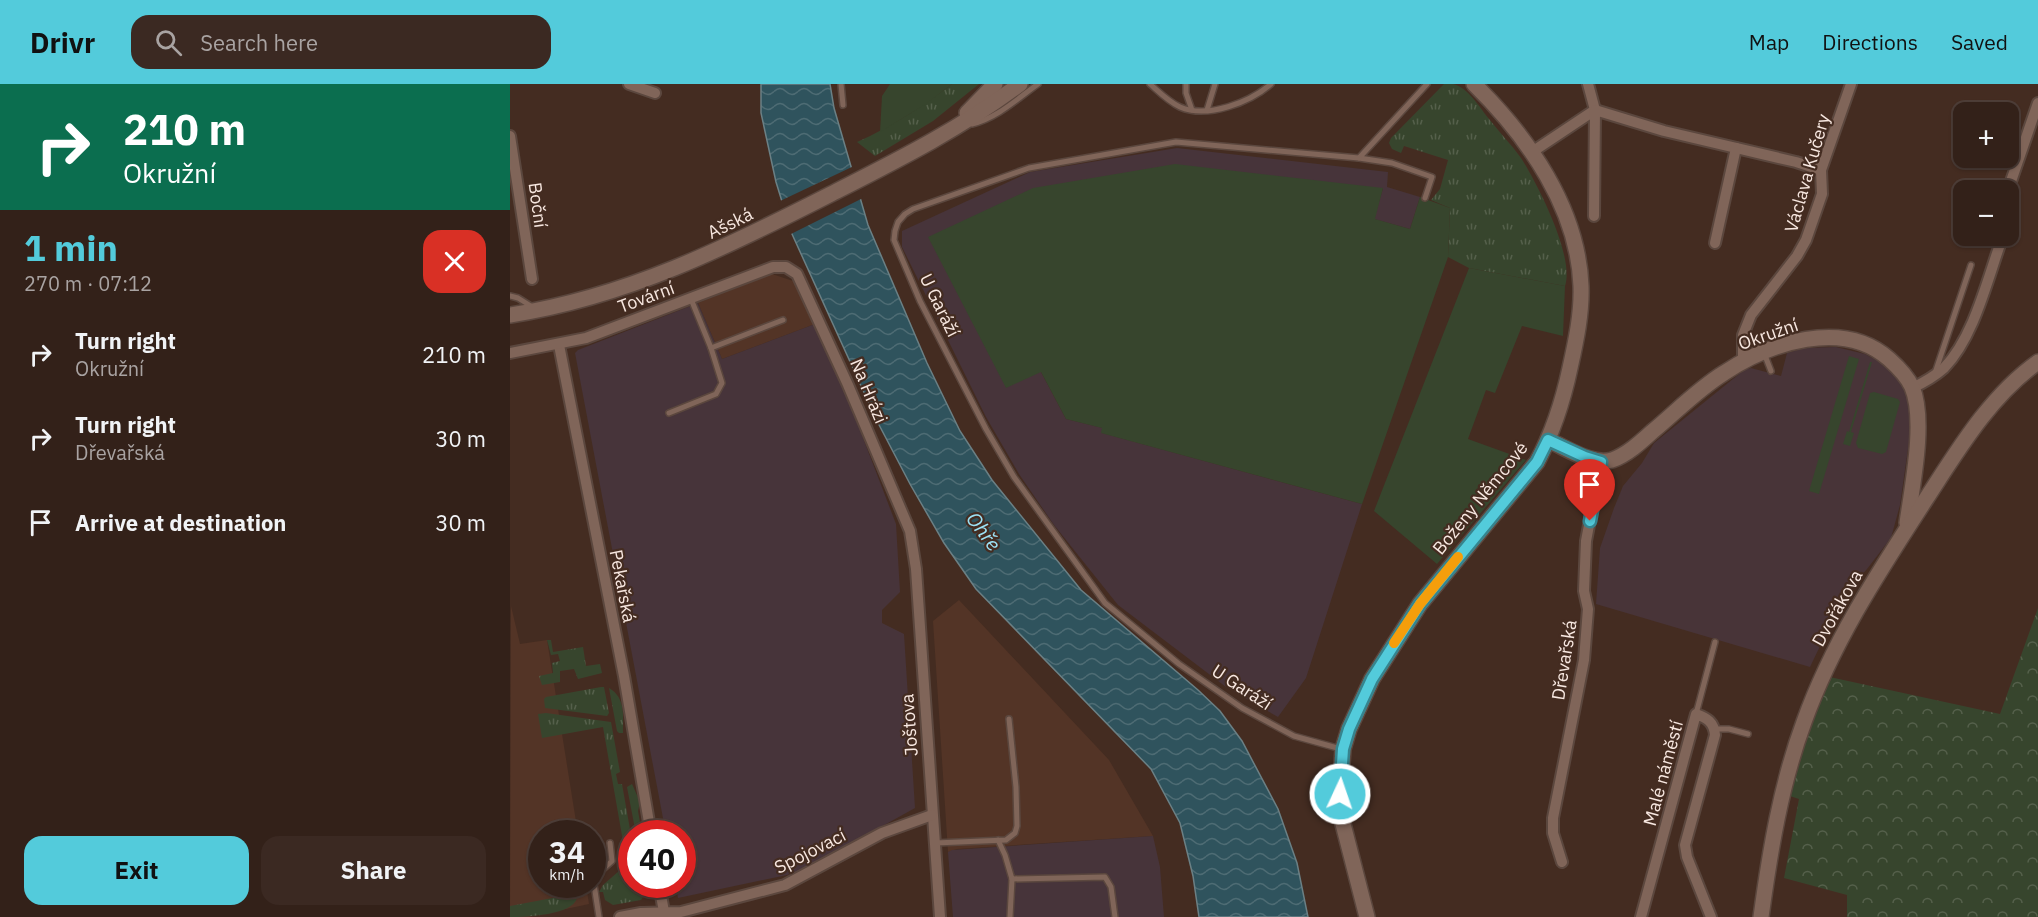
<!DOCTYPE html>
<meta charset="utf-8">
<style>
:root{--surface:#332119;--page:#3b2922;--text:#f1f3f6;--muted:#a9a3a2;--line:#4e3e38;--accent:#53cbdb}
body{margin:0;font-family:"IBM Plex Sans",sans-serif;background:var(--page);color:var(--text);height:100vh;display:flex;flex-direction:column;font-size:22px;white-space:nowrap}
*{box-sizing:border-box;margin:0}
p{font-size:20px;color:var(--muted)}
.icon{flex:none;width:33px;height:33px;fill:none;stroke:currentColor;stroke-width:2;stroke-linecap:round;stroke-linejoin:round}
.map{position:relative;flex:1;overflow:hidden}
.sheet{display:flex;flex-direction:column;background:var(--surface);width:510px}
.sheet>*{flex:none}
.guide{background:#0b6e4f;color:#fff;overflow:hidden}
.buttons{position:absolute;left:1443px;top:18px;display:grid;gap:12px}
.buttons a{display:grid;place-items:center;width:66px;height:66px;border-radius:12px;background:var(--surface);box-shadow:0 2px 4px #0004,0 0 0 2px var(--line);font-size:30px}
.speed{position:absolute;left:18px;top:736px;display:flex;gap:12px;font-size:30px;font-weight:700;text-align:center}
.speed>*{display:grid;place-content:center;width:78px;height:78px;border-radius:50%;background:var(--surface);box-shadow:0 2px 4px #0004,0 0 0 2px var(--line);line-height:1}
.speed small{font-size:15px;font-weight:400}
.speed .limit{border:9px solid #d22;background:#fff;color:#111}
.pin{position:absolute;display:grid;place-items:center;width:51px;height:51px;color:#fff;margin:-62px -26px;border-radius:50% 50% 50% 0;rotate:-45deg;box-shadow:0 0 6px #0007}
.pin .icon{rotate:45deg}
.me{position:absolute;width:66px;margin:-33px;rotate:3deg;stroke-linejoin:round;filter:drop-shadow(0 0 4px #0008)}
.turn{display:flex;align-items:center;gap:21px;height:126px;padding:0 24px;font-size:27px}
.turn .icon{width:78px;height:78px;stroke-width:2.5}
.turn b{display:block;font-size:42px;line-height:51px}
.round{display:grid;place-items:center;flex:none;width:63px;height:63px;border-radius:18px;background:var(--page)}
.head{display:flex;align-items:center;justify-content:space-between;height:102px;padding:0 24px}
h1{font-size:36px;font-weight:800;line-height:45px;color:var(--accent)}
.cta{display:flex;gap:12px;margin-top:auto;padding:12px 24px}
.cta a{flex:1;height:69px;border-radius:18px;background:var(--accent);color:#111;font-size:24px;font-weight:800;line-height:69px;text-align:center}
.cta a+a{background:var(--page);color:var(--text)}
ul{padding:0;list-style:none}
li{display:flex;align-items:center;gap:18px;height:84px;padding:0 24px}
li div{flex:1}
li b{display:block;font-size:22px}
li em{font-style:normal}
header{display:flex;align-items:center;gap:36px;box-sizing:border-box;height:84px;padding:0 30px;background:var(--accent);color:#111}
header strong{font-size:28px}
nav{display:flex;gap:33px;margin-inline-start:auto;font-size:21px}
.search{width:420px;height:54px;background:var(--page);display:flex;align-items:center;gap:15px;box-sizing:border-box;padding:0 21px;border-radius:18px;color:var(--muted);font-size:22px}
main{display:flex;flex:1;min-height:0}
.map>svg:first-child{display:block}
.built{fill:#533426}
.industrial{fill:#47343a}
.education{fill:#483438}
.grass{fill:url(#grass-tufts)}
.park{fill:url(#park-crowns)}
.garden{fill:#37452d}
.water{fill:url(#water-waves);stroke:#6b8085;stroke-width:1.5}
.pier{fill:#442c21}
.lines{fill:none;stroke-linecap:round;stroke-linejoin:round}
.lane-casing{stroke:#5b473e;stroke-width:8}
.street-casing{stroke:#5b473e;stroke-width:14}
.secondary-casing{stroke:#5b473e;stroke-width:18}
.lane{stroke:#806559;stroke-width:5}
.street{stroke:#806559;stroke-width:10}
.secondary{stroke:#806559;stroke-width:15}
.route-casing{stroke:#36848e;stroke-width:15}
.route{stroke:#53cbdb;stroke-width:10}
.slow{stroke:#f59e0b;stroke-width:10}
.labels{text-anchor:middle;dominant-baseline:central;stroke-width:4.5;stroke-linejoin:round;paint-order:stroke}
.street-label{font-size:18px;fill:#f8e8e1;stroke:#442c21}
.water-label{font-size:20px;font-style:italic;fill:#9ce2f6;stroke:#442c21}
</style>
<header>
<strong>Drivr</strong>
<div class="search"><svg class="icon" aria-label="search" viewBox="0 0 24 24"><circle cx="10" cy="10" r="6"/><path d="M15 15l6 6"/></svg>Search here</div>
<nav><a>Map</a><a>Directions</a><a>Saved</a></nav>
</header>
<main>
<section class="sheet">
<div class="guide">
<div class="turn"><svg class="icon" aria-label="right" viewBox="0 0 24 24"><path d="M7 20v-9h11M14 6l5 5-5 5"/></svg><div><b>210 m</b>Okružní</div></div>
</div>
<div class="head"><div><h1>1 min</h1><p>270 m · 07:12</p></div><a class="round" style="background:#d93025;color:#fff"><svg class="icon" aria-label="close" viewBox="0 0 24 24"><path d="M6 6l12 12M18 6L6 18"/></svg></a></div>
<ul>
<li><svg class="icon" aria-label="right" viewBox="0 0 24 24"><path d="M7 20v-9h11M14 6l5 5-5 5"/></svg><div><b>Turn right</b><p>Okružní</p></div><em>210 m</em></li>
<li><svg class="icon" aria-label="right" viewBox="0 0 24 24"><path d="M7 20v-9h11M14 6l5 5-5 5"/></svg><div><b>Turn right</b><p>Dřevařská</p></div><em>30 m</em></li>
<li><svg class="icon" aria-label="arrive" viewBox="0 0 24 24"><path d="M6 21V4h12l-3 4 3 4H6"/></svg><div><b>Arrive at destination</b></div><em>30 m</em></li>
</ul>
<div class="cta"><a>Exit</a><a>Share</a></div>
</section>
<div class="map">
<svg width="1528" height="833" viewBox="0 0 1528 833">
<defs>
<pattern id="grass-tufts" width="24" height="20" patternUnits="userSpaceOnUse" patternTransform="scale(1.5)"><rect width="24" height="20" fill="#37452d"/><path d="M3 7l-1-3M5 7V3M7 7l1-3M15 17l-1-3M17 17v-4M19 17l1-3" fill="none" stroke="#55604b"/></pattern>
<pattern id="park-crowns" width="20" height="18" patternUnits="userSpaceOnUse" patternTransform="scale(1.5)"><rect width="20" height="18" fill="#37452d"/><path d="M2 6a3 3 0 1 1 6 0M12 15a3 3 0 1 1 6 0" fill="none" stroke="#55604b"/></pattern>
<pattern id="water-waves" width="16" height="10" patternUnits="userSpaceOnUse" patternTransform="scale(1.5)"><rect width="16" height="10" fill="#2f535d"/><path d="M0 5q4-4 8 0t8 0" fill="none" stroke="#4e6c74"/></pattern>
</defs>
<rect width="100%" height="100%" fill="#442c21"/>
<g class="built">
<path d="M262,190L286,198L305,240L212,275L188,219Z"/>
<path d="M449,516L599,676L643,752L447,765L438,768L423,537Z"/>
<path d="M1,522L10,560L37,556L68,750H32V801H76L79,820L19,833H0Z"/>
</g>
<g class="industrial">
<path d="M667,64L878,88L877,103L910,113L900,145L864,135L873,104L531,288L556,335L593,344L592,349L852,420L796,594L768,633L716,603L608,521L544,441L509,390L476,333L392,163V147L520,88Z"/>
<path d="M188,219L212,275L305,240L332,299L386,440L390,508L372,526V539L394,550L405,724L295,785L277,791L168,814L166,801H172V750H156L65,269L68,266Z"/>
<path d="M643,752L650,783L654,833H443L438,768L442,766Z"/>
</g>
<path class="education" d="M1326,263L1355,270L1372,279L1383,289L1394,304L1401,321V344L1390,421L1381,454L1357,485L1335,510L1300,583L1086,520L1090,464L1104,424L1113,402L1132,379L1144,359L1234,286L1241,284L1271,292L1277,269L1294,264Z"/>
<g class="grass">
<path d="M442,0H469L423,37L365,72L347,58C381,43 412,23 442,0Z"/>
<path d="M934,0C937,0 940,0 943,0C958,3 970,24 979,35C989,48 1001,60 1011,74C1027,99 1065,173 1055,202L959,184L938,173L940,124L921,116L930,105L938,76L894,62L891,69L882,65L879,59L881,54Z"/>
<path d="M37,556H41L43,568L73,563L76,582L90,580L92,589L68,595L64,585L50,587V598L32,601L29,592L43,589L42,579L50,577L48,570L41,571Z"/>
<path d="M91,603H94L99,629L97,632L35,624L34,615L36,613Z"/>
<path d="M99,604C116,614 113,632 113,649H109L107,647Z"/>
<path d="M36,629L101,638L110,688L106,690L108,700H112L121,751L122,801H131L133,813L131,816L103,821L95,816L93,808H89L93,801L117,780L93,643L32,654L28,630Z"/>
<path d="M122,700L130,718L128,727L132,750H126L117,703Z"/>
<path d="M69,809L70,813L67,814C63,831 16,833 0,833V822Z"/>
</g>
<path class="park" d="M1528,524V833H1337V811L1274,794L1289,715L1280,712L1315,592L1490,630Z"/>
<g class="garden">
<path d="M380,0H442L416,20L370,48L372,12Z"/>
<path d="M665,80L873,104L865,135L900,145L910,113L940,124L938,173L852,420L591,349L592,344L556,335L531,288L496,304L418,153L523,104Z"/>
<path d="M959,184L1055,202L1053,252L1012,242L985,309L976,306L958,355L1016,376L927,480L864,427Z"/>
<path d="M1339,272L1349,275L1309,410L1299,407Z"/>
<path d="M1360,278H1362L1341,348L1344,349L1340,362L1333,360L1337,347L1339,348Z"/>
<path d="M1364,308L1388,315L1390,318L1376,368L1372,370L1348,364L1346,359L1360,309Z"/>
</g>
<path class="water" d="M251,0H320L324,24L358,141L417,279L450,347L482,396L571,506L688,606L710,627L732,657L768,725L787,779L798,833H689L683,792L670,739L641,685L466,505L434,459L400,400L367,337L282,150L266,98L251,29Z"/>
<path class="pier" d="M344,82L353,114L279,151L268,118Z"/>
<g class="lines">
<defs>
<g id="lane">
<path d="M331,0L333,21"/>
<path d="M640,0C649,8 659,18 670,23C698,35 740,18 761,0"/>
<path d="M676,0V9L682,26"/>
<path d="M697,26L705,0"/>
<path d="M462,40C487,34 507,15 528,0"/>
<path d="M915,114L922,93L882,79L849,74L917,0"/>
<path d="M0,212L8,214L24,224"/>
<path d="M201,264L273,236"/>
<path d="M1254,269L1261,287"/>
<path d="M1425,289L1461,181"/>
<path d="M159,329L206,310L212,299L201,264L181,215"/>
<path d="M1186,630L1205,558"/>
<path d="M1205,645H1219L1238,650"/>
<path d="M831,665L784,652L732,624L669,580L595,519L504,393L476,345L410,217L384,156L385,147L388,138L395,130L403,125L519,84L666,58L849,74"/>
<path d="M488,756L495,771L502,795L595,793L601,803L605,833"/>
<path d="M425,759L496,756L505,749L507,742L506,703L499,635"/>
<path d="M89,833L83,794L102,777L100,759"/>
<path d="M500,833L502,795"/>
</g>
<g id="street">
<path d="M119,0L145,9"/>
<path d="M0,52L22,195"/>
<path d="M1022,68L1085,26L1078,0"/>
<path d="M1498,106L1528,19"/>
<path d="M1084,132L1085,26L1154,47L1286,78L1311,86"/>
<path d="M1205,159L1226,64"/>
<path d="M49,261L114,592L141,750"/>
<path d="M0,269L76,254L263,183H276L287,190L338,301L400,447L406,485L430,833"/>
<path d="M1233,277V251L1241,231L1287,172L1296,156L1312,110L1311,86L1341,0"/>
<path d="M1402,304C1413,299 1425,292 1434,284C1465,252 1478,192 1493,152"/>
<path d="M1052,778L1043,749V734L1074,576L1078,525L1074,507L1076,457L1091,378"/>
<path d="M149,801L155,833"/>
<path d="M110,833L131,829L171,828L275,801L372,749L422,731"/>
<path d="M1131,833L1186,630C1197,634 1204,638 1205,651L1175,761L1177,773L1201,833"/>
</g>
<g id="secondary">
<path d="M457,29L485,0"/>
<path d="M0,231C117,213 217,163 321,110C386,77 452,44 510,0"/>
<path d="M1038,356C1057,364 1082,382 1102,376C1117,371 1132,357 1143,347C1166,328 1188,305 1214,289C1259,259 1333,234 1379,275C1388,283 1397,292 1402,303C1416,336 1402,403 1397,439"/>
<path d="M857,833L833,740L830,710L833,665L839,645L862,595L910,520L1027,378C1043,348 1053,317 1060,284C1066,257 1072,229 1071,202C1068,124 1018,53 964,0"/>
<path d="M1251,833C1260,767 1271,700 1294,638C1323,557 1370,486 1416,415C1448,366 1480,312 1528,278"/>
</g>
</defs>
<use href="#lane" class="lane-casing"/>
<use href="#street" class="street-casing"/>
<use href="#secondary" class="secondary-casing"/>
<use href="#lane" class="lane"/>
<use href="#street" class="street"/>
<use href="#secondary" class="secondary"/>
</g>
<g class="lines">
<defs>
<path id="route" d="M830,710L833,665L839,645L862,595L910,520L1027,378L1038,356L1075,373L1091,378L1080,437"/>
</defs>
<use href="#route" class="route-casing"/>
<use href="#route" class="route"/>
<path class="slow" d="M884,559L910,520L948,473"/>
</g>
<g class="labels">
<g class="street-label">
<text transform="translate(1297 89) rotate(-74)">Václava Kučery</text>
<text transform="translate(28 121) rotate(82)">Boční</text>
<text transform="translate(220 139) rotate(-26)">Ašská</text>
<text transform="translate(136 213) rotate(-20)">Tovární</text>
<text transform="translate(430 221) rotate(64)">U Garáží</text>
<text transform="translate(1258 250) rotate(-19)">Okružní</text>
<text transform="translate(359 307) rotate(67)">Na Hrázi</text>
<text transform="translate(970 414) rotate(-51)">Boženy Němcové</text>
<text transform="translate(113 502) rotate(79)">Pekařská</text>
<text transform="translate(1327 524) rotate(-61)">Dvořákova</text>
<text transform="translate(1054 576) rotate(-81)">Dřevařská</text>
<text transform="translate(732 603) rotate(33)">U Garáží</text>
<text transform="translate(399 641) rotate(-94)">Joštova</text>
<text transform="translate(1153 689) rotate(-75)">Malé náměstí</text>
<text transform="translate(300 767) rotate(-27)">Spojovací</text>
</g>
<g class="water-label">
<text transform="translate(474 447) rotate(53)">Ohře</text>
</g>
</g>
</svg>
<div class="buttons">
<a>+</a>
<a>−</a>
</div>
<div class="speed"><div>34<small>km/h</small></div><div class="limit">40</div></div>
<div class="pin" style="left:1080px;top:437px;background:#d93025"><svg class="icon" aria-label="arrive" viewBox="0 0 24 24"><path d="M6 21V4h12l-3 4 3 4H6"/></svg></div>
<svg class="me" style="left:830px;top:710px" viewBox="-20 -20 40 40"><circle r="17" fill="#53cbdb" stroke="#fff" stroke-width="3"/><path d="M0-11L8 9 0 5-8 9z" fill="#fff"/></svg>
</div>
</main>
